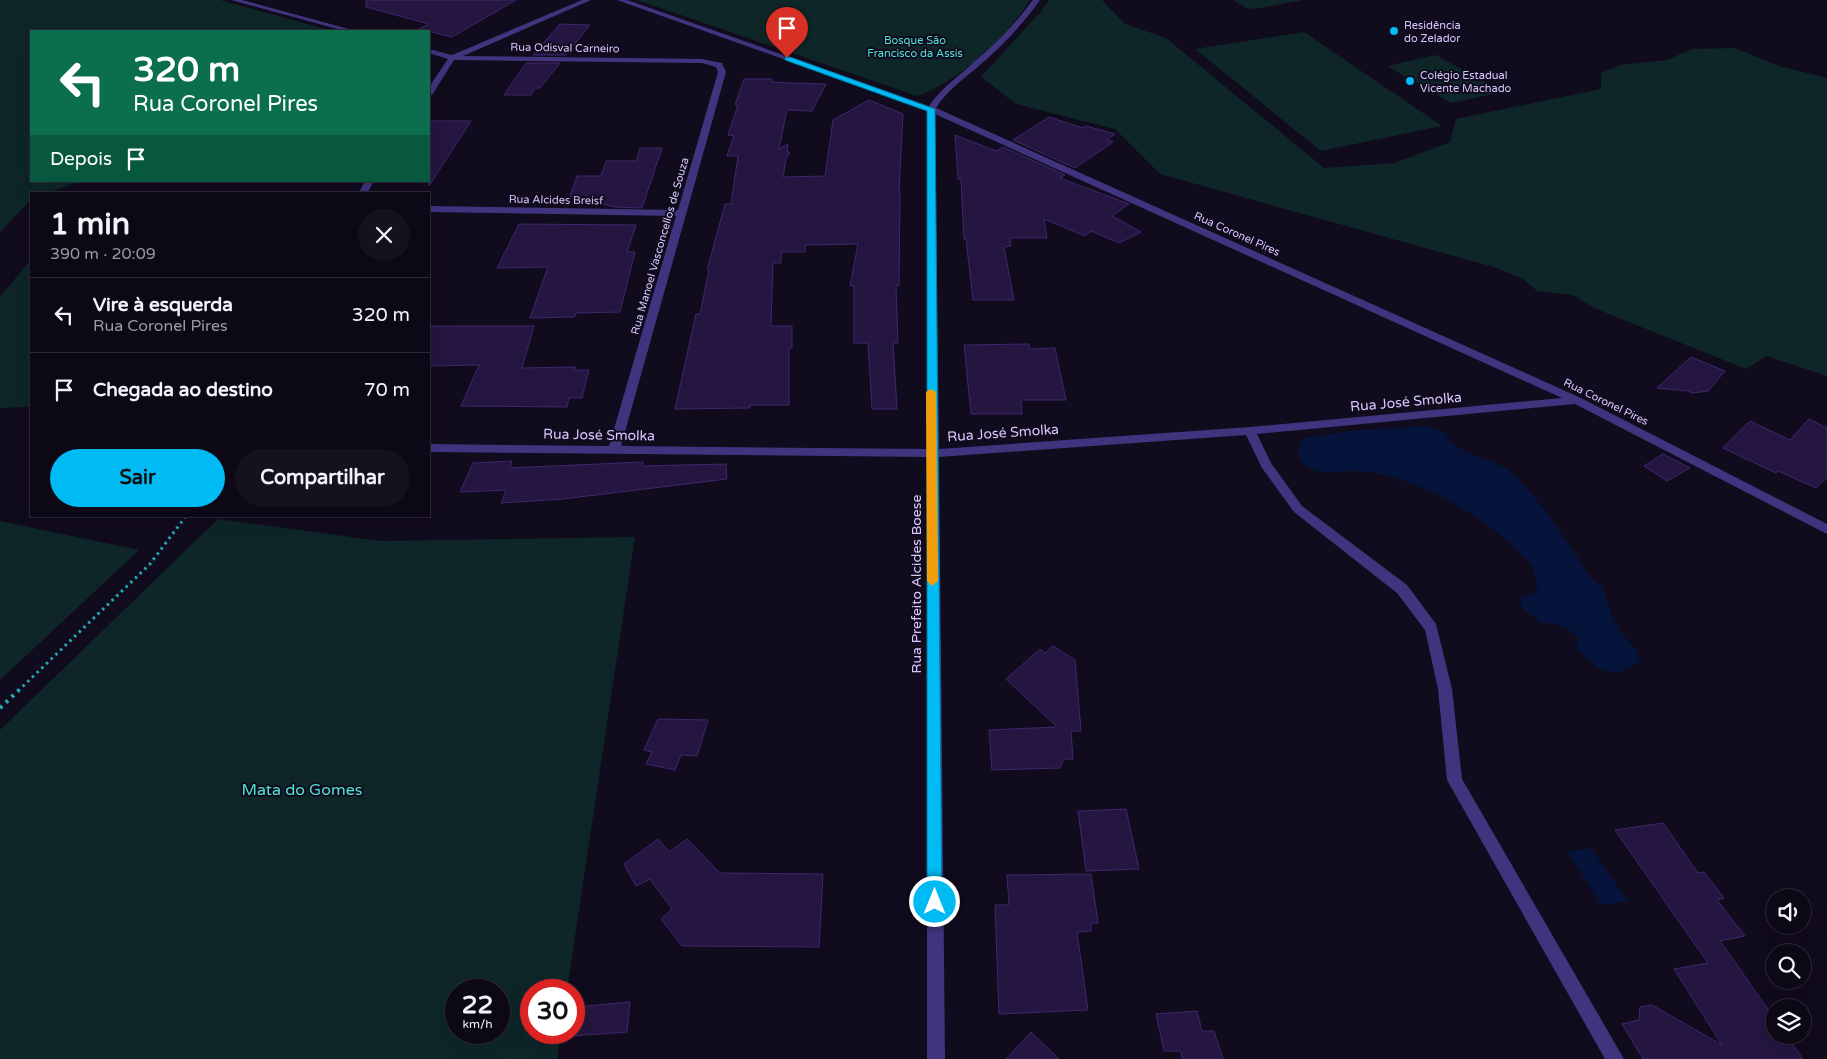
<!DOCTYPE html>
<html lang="pt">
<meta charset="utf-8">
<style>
:root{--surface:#0d0816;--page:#16111f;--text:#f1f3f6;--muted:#9a9aa1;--line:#2d2935;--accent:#00baf3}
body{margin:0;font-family:"Varela Round",sans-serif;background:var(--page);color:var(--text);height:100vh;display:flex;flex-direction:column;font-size:19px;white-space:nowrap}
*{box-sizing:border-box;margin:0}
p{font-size:16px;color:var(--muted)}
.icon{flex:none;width:28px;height:28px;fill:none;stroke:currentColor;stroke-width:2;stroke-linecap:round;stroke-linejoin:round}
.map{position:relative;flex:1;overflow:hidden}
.details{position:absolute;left:30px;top:192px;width:400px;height:325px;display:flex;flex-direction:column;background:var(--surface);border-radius:0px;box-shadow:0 5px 20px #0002,0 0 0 1px var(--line)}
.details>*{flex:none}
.top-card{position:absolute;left:30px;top:30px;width:400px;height:152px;border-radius:0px;box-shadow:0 5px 20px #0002,0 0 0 1px var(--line);background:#0b6e4f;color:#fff;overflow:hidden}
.tools{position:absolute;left:1766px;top:889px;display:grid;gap:10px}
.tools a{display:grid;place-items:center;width:45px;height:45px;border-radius:50%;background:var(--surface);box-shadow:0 5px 20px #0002,0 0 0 1px var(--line);font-size:25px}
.speed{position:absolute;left:445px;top:979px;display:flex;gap:10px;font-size:25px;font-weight:700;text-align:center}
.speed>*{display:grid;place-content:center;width:65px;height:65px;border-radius:50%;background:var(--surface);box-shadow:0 5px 20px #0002,0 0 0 1px var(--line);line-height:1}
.speed small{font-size:12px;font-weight:400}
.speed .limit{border:8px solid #d22;background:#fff;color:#111}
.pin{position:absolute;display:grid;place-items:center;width:42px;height:42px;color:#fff;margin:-51px -21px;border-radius:50% 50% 50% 0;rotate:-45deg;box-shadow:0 0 5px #0007}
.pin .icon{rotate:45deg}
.me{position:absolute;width:55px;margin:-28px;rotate:0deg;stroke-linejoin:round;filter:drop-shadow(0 0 4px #0008)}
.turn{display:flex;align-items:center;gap:18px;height:105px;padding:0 20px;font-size:22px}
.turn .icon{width:65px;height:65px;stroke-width:2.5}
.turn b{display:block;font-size:35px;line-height:42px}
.then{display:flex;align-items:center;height:48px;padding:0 20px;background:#0003;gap:10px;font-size:19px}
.round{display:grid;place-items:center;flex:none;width:52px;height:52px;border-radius:26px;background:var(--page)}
.head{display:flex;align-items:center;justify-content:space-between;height:85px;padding:0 20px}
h1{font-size:30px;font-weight:700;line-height:38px}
.primary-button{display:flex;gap:10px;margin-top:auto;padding:10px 20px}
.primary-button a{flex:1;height:58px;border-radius:30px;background:var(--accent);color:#111;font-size:20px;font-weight:700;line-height:58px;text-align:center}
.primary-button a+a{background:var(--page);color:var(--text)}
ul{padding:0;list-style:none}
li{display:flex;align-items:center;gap:15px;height:75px;padding:0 20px;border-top:1px solid var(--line)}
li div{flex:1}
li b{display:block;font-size:19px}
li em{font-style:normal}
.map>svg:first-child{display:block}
.green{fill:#0e2628;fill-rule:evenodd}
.water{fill:#06133b}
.building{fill:#241640;stroke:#3e276d}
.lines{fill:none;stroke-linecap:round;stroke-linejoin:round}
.path-far1{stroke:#27a9b4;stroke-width:3;stroke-dasharray:2.5 4;stroke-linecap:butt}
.path{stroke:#27a9b4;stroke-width:4;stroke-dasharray:3 5;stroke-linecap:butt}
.minor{fill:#41347f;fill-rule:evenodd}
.route{fill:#00baf3;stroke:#00799e}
.slow{fill:#f59e0b}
.poi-dot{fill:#00baf3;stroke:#110b1e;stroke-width:2}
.labels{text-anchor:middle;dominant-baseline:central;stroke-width:4;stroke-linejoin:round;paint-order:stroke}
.far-poi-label{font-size:11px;fill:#d6c8ff;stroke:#110b1e;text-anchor:start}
.far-park-label{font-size:11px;fill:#4fe3d3;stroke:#110b1e}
.far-street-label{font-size:11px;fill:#d6c8ff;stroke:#110b1e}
.street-label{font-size:14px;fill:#d6c8ff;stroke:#110b1e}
.near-park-label{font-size:16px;fill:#4fe3d3;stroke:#110b1e}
</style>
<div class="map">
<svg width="1827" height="1059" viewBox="0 0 1827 1059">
<rect width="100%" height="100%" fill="#110b1e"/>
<g class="green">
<path d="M0,0H220L333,31H31V181H80L46,194H31V200L0,232Z"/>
<path d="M637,0H1030C1004,40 962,79 917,96Z"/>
<path d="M1049,0H1102L1125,24L1166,38L1324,168L1395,163L1450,142L1456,119L1601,89V73L1621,65L1667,60L1692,49L1735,48L1779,66L1827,78V376L1767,356L1746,369L1594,308L1573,295L1537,291L1523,279L1497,268L1160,174L1115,129L1016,104L981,77L1043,9Z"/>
<path d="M1233,0H1303L1255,9L1246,8Z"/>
<path d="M1304,32L1442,126L1321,151L1195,49Z"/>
<path d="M1436,55L1503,92L1451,103L1387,66Z"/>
<path d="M31,259V407L0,408V297Z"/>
<path d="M218,519L381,541L635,537L567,990H531V1032L561,1033L557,1059H0V730ZM456,990H499V1032H456Z"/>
<path d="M0,521L139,550L0,680Z"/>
</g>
<g class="water">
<path d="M1425,426L1444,431C1447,435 1449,440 1453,443C1466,457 1496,458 1513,474C1536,495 1559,530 1577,556C1587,571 1587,576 1603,587C1607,603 1613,621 1623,634C1630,643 1637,649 1641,660C1610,684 1600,670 1576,648L1578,639L1568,628L1549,623H1541L1521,607V597L1532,594L1538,587C1536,581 1535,571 1531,565C1529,561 1524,558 1521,554C1488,520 1426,483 1379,474C1370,472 1360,471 1352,471C1339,470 1327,476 1314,470C1299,464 1293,450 1304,438L1349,431Z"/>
<path d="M1591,848L1628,901L1602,905L1567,852Z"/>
</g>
<g class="building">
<path d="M366,0H516L452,37L419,29L429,24L366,7Z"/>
<path d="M560,24L590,25L566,55H533Z"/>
<path d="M526,63H560L540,88H535L531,95H504Z"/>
<path d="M744,79H772V82L790,83L826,84L812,111L787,110L779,149L788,144L787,152H790L786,159L783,177L825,176L833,120L869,100L903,114L899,193H900L899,286H896L898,343H893L897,409H872L868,343H854V286H850L858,244L805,245V252H781V263H773L771,326H792V348H789V405H750V408L675,409L696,314H700L709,270H707L725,204H731L738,156H727L734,136L728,135L738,105H735Z"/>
<path d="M1049,117L1083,128L1086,126L1115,134L1107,140L1113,142L1075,168L1013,140Z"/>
<path d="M429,121H471L429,186Z"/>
<path d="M955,135L996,151L1003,147L1065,175L1060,178L1129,204L1112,216L1141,232L1119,243L1091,231L1085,236L1044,219L1047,238H1010L1011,246L1004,247L1014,300H973L966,239H964L961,179H958Z"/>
<path d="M640,148H662L642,208L615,207L570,196L577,176H601L606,161H636Z"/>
<path d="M519,224L636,225L627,252H635L620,312L576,313L574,317L530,318L548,267L497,268Z"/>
<path d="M429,326H534L522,368L576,367L574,370H589L582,398H569L567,407L461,406L479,365L429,366Z"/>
<path d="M1029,344L1030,349L1055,348L1066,400H1021L1022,414H971L964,345Z"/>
<path d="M1691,357L1725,371L1708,391L1693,393L1688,391L1657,388Z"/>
<path d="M1809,419L1827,428V478L1816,488L1778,471L1776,473L1723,448L1750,421L1790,440Z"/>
<path d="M1663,454L1690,468L1667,481L1644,466Z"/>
<path d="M512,461L510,468L643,462L642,466L726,464L727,479L563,499L501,503L506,490L460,492L473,463Z"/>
<path d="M1053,646L1075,660L1081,731H1071L1073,759H1064L1060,768L992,770L989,730L1057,727L1006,679L1040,649L1045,653Z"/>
<path d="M658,719L708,720L697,756L681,755L675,770L646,764L652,752L644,750Z"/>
<path d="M1126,809L1139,869L1086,871L1078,811Z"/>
<path d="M1663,823L1698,873L1704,872L1724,898L1717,900L1745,936L1720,941L1775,1019V1035H1786L1803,1059H1643L1622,1024L1639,1020L1640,1007L1652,1005L1722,1045L1674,969L1708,963L1615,830Z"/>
<path d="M658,839L669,852L687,839L720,873L823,874L819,947L682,946L661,919L672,909L650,879L636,886L624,864Z"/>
<path d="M1091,874L1098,923H1091V931L1077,932L1088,1010L999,1014L995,905H1009L1007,875Z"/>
<path d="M630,1002L627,1032L572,1036L574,1032L575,1007Z"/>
<path d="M1197,1011L1202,1031H1214L1223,1059H1182L1181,1051H1164L1156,1014Z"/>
<path d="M1031,1032L1059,1059H1006Z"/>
</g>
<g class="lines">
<path class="path-far1" d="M18,691L150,564L186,516"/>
<path class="path" d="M0,708L19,690"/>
<g class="minor">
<path d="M231,0H242L356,31H345Z"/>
<path d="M582,0H591L463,56L702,59L722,63L726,72L621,446L927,449V110L617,0H627L929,106C941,88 958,77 974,62C996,44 1016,23 1033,0H1040C1023,24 1002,46 980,65C964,79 947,90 936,108L1581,398L1827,524V534L1575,404L1257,434L1271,463L1302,506L1407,585L1436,624L1452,689L1462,779L1624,1059H1605L1447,780L1438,689L1425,630L1397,593L1294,512L1262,468L1246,435L939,457L945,1059H927V457L429,452V444L609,446L676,216L429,212V206L678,210L718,72L716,67L702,63L454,60L432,95H429V87L448,59L429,53V49L452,55ZM935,114L1562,398L1250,427L939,449Z"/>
<path d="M365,181H374L367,194H358Z"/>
</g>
</g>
<path class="route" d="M785,57H790L935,109L942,902L940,908L935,910L929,908L927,902V111L785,60Z"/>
<path class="slow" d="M931,389L936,392L938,581L932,586L927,581L926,392Z"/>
<g class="poi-dot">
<circle cx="1394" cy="31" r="5"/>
<circle cx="1410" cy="81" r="5"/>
</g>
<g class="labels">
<g class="far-poi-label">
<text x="1404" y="25">Residência<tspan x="1404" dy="13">do Zelador</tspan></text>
<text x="1420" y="75">Colégio Estadual<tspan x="1420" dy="13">Vicente Machado</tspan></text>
</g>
<g class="far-park-label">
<text x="915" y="40">Bosque São<tspan x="915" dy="13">Francisco da Assis</tspan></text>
</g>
<g class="far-street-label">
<text transform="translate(565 48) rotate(1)">Rua Odisval Carneiro</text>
<text transform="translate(556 200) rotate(1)">Rua Alcides Breisf</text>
<text transform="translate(1237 234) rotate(24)">Rua Coronel Pires</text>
<text transform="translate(660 246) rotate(-74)">Rua Manoel Vasconcellos de Souza</text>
<text transform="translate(1606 402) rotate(26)">Rua Coronel Pires</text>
</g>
<g class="street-label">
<text transform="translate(1406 402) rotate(-5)">Rua José Smolka</text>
<text transform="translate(1003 433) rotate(-4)">Rua José Smolka</text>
<text transform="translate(599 435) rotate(1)">Rua José Smolka</text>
<text transform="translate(916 584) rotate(-90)">Rua Prefeito Alcides Boese</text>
</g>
<g class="near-park-label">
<text x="302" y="790">Mata do Gomes</text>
</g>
</g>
</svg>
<div class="tools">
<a><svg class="icon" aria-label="sound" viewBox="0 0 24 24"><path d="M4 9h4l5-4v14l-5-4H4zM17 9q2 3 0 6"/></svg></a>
<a><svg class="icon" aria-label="search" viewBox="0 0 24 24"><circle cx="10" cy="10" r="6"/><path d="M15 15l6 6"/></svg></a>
<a><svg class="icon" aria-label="layers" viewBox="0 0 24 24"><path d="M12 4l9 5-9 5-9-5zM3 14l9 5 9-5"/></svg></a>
</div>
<div class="speed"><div>22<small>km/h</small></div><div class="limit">30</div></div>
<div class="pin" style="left:787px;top:58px;background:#d93025"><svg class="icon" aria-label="arrive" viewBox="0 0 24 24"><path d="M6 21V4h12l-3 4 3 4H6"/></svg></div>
<svg class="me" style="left:935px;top:902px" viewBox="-20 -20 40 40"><circle r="17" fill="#00baf3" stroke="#fff" stroke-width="3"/><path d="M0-11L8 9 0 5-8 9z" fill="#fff"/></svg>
<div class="top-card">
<div class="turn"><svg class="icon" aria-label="left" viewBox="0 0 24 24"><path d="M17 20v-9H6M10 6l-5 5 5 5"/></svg><div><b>320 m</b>Rua Coronel Pires</div></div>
<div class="then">Depois<svg class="icon" aria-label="arrive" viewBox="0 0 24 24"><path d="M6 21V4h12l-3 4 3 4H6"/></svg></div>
</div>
<section class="details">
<div class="head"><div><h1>1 min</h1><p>390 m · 20:09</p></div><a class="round"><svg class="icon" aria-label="close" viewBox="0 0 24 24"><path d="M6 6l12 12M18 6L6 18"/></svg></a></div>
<ul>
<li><svg class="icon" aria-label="left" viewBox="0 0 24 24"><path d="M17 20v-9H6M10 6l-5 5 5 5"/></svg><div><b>Vire à esquerda</b><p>Rua Coronel Pires</p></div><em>320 m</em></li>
<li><svg class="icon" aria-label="arrive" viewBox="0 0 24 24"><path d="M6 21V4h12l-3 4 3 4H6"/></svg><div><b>Chegada ao destino</b></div><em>70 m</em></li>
</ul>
<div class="primary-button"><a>Sair</a><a>Compartilhar</a></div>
</section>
</div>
